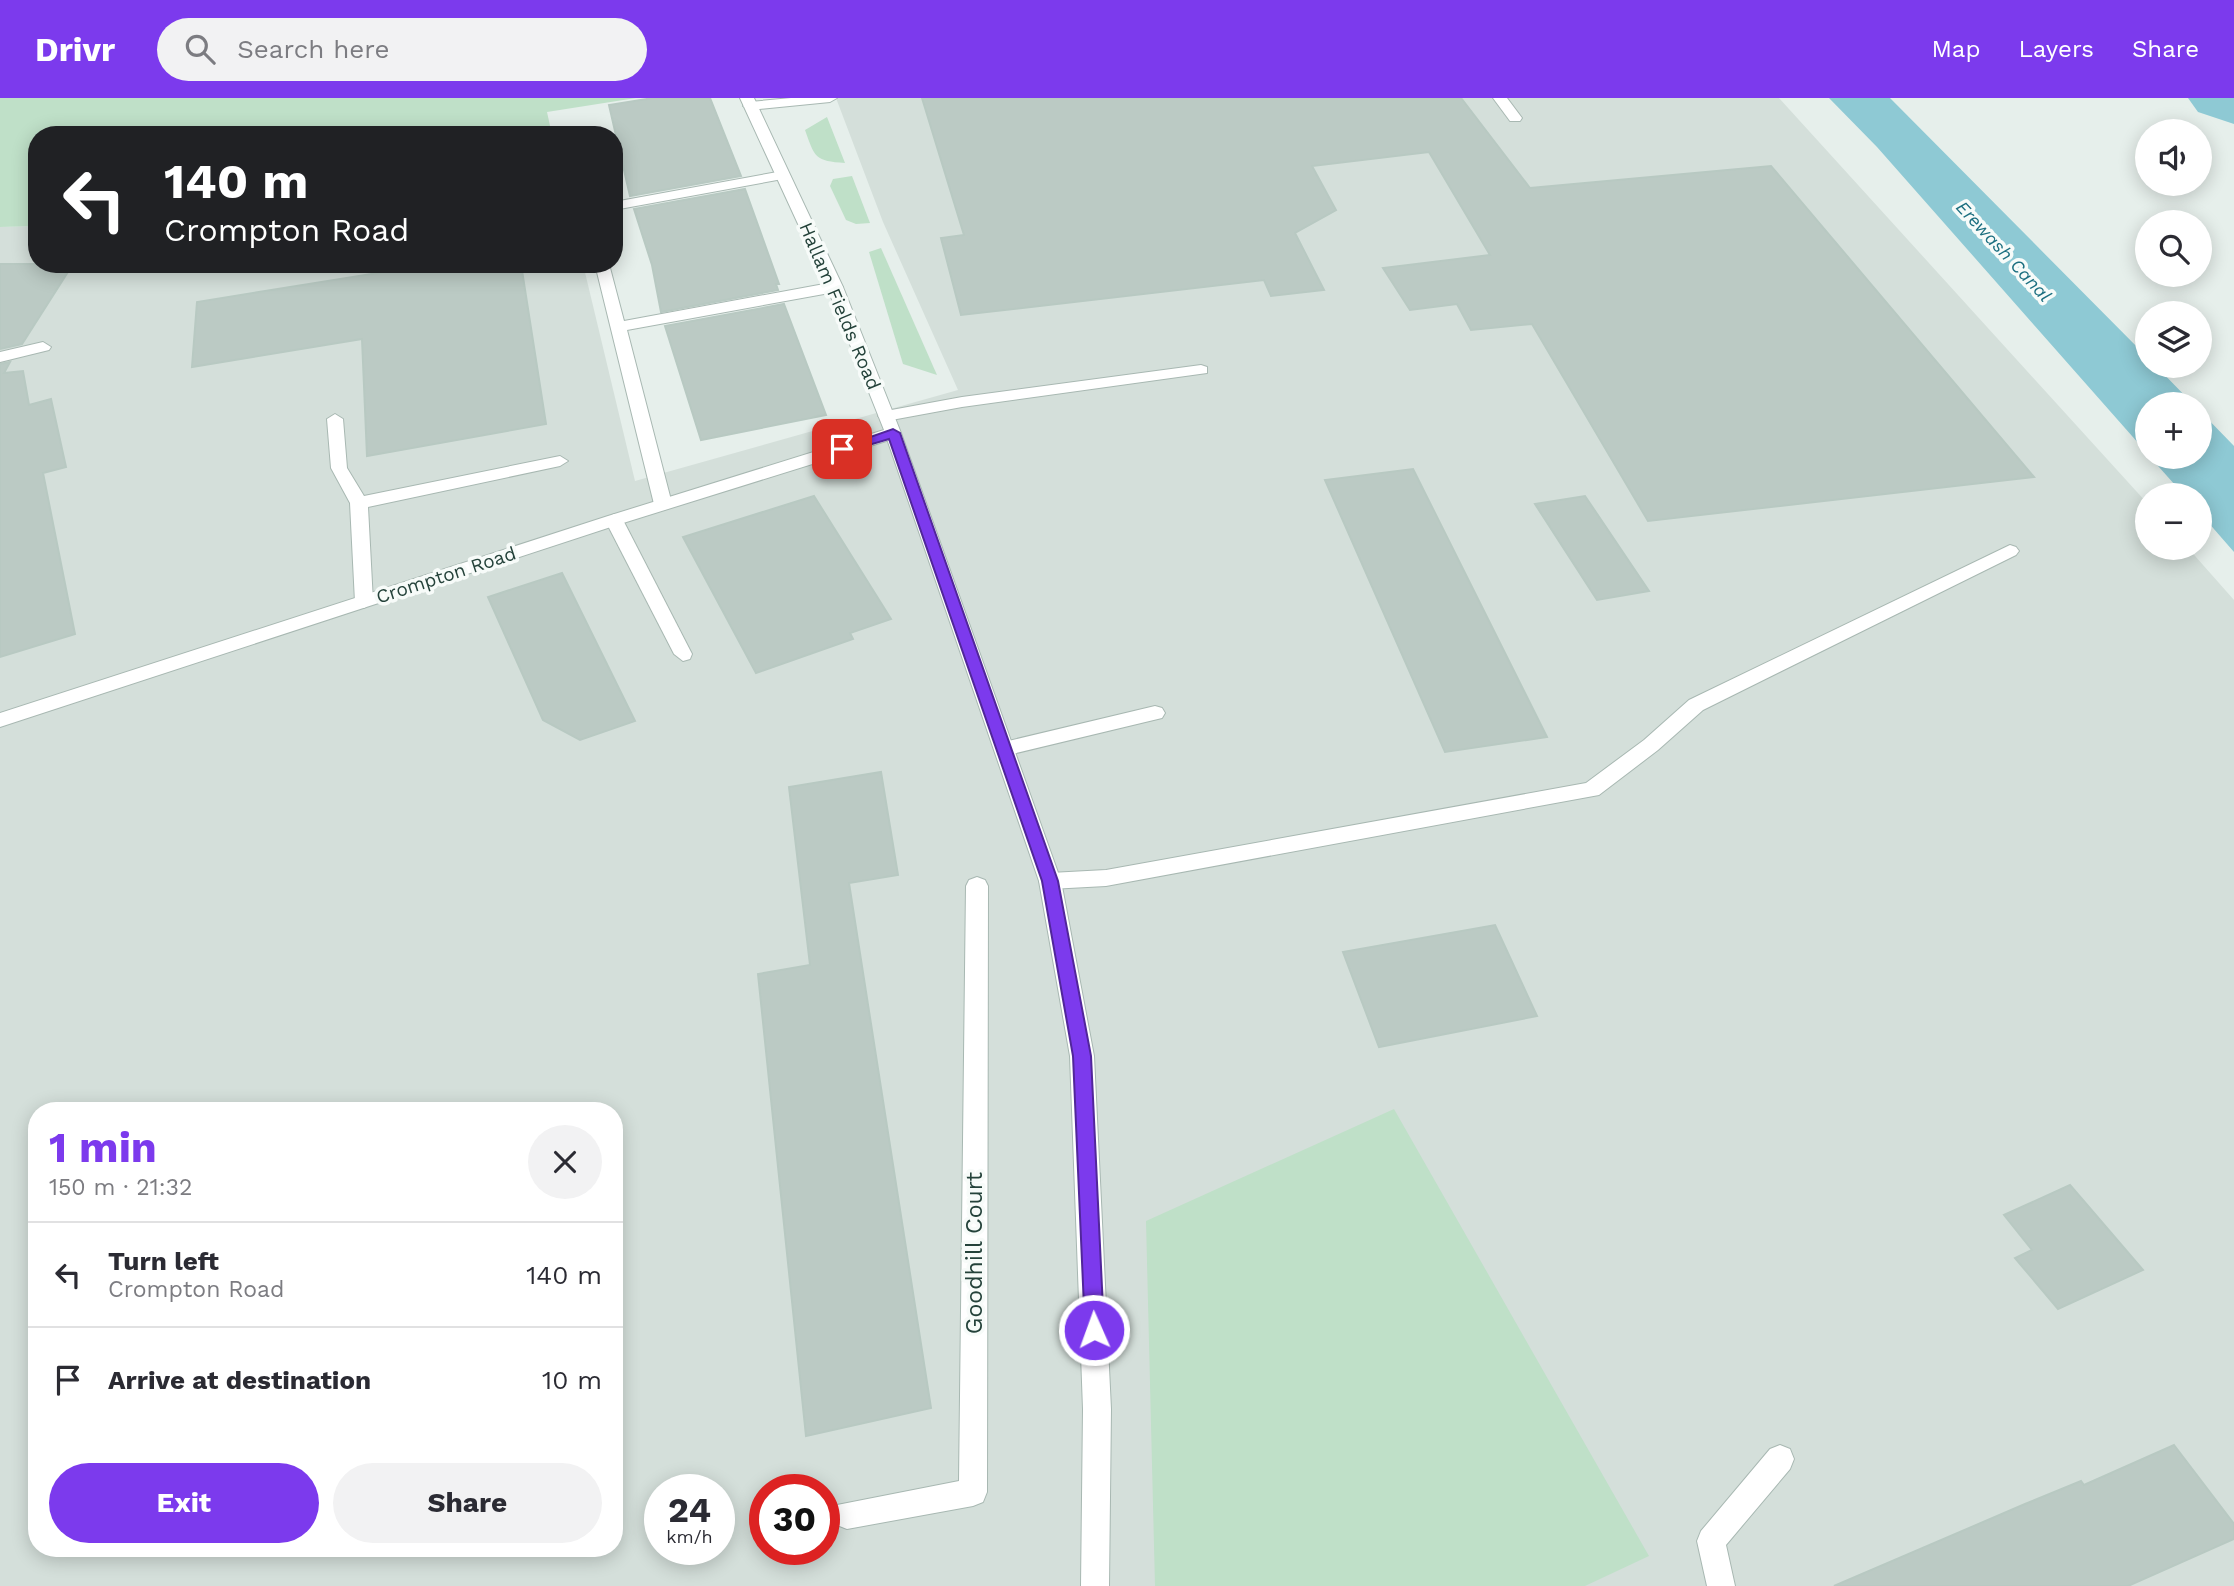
<!DOCTYPE html>
<meta charset="utf-8">
<style>
:root{--surface:#fff;--page:#f2f2f3;--text:#2b2b33;--muted:#7c7c81;--line:#e1e1e2;--accent:#7c3aed}
body{margin:0;font-family:"Work Sans",sans-serif;background:var(--page);color:var(--text);height:100vh;display:flex;flex-direction:column;font-size:26px;white-space:nowrap}
*{box-sizing:border-box;margin:0}
p{font-size:23px;color:var(--muted)}
.icon{flex:none;width:38px;height:38px;fill:none;stroke:currentColor;stroke-width:2;stroke-linecap:round;stroke-linejoin:round}
.map{position:relative;flex:1;overflow:hidden}
.side{position:absolute;left:28px;top:1004px;width:595px;height:455px;display:flex;flex-direction:column;background:var(--surface);border-radius:28px;box-shadow:0 4px 18px #0003}
.side>*{flex:none}
.top-card{position:absolute;left:28px;top:28px;width:595px;height:147px;border-radius:28px;box-shadow:0 4px 18px #0003;background:#202124;color:#fff;overflow:hidden}
.tools{position:absolute;left:2135px;top:21px;display:grid;gap:14px}
.tools a{display:grid;place-items:center;width:77px;height:77px;border-radius:50%;background:var(--surface);box-shadow:0 4px 18px #0003;font-size:35px}
.speed{position:absolute;left:644px;top:1376px;display:flex;gap:14px;font-size:35px;font-weight:700;text-align:center}
.speed>*{display:grid;place-content:center;width:91px;height:91px;border-radius:50%;background:var(--surface);box-shadow:0 4px 18px #0003;line-height:1}
.speed small{font-size:18px;font-weight:400}
.speed .limit{border:10px solid #d22;background:#fff;color:#111}
.pin{position:absolute;display:grid;place-items:center;width:60px;height:60px;color:#fff;margin:-30px;border-radius:14px;box-shadow:0 4px 10px #0006}
.me{position:absolute;width:77px;margin:-38px;rotate:358deg;stroke-linejoin:round;filter:drop-shadow(0 0 5px #0008)}
.turn{display:flex;align-items:center;gap:24px;height:147px;padding:0 21px;font-size:32px}
.turn .icon{width:91px;height:91px;stroke-width:2.5}
.turn b{display:block;font-size:49px;line-height:60px}
.round{display:grid;place-items:center;flex:none;width:74px;height:74px;border-radius:37px;background:var(--page)}
.summary{display:flex;align-items:center;justify-content:space-between;height:119px;padding:0 21px}
h1{font-size:42px;font-weight:700;line-height:52px;color:var(--accent)}
.cta{display:flex;gap:14px;margin-top:auto;padding:14px 21px}
.cta a{flex:1;height:80px;border-radius:42px;background:var(--accent);color:#fff;font-size:28px;font-weight:700;line-height:80px;text-align:center}
.cta a+a{background:var(--page);color:var(--text)}
ul{padding:0;list-style:none}
li{display:flex;align-items:center;gap:21px;height:105px;padding:0 21px;border-top:2px solid var(--line)}
li div{flex:1}
li b{display:block;font-size:26px}
li em{font-style:normal}
header{display:flex;align-items:center;gap:42px;box-sizing:border-box;height:98px;padding:0 35px;background:var(--accent);color:#fff}
header strong{font-size:33px}
nav{display:flex;gap:38px;margin-inline-start:auto;font-size:24px}
.search{width:490px;height:63px;background:var(--page);display:flex;align-items:center;gap:18px;box-sizing:border-box;padding:0 24px;border-radius:38px;color:var(--muted);font-size:26px}
.map>svg:first-child{display:block}
.built{fill:#d4dfda;fill-rule:evenodd}
.green{fill:#bfe0c8}
.water{fill:#8ec9d4}
.lines{fill:none;stroke-linecap:round;stroke-linejoin:round}
.river{fill:#8ec9d4;fill-rule:evenodd}
.building{fill:#bbcac4;stroke:#b8c9c2;stroke-width:2}
.service-casing{stroke:#a8b8b2;stroke-width:2}
.minor-casing{stroke:#a8b8b2;stroke-width:2}
.tertiary-casing{stroke:#a8b8b2;stroke-width:2}
.service{fill:#fff;fill-rule:evenodd}
.minor{fill:#fff;fill-rule:evenodd}
.tertiary{fill:#fff;fill-rule:evenodd}
.route{fill:#7c3aed;stroke:#51269a;stroke-width:2}
.labels{text-anchor:middle;dominant-baseline:central;stroke-width:7;stroke-linejoin:round;paint-order:stroke}
.far-water-label{font-size:18px;font-style:italic;fill:#1c6f80;stroke:#f7fbf9}
.street-label{font-size:19px;fill:#24423a;stroke:#f7fbf9}
.near-street-label{font-size:23px;fill:#24423a;stroke:#f7fbf9}
</style>
<header>
<strong>Drivr</strong>
<div class="search"><svg class="icon" aria-label="search" viewBox="0 0 24 24"><circle cx="10" cy="10" r="6"/><path d="M15 15l6 6"/></svg>Search here</div>
<nav><a>Map</a><a>Layers</a><a>Share</a></nav>
</header>
<div class="map">
<svg width="2234" height="1488" viewBox="0 0 2234 1488">
<rect width="100%" height="100%" fill="#e6efeb"/>
<path class="built" d="M836,0H1779L2147,405V450H2188L2234,502V1488H0V129L37,128V166H583L635,383L958,292L883,124ZM37,1013H614V1451H37ZM660,1391H719V1451H660ZM765,1391H824V1451H765Z"/>
<g class="green">
<path d="M0,0H636L547,14L552,37H37V128L0,129Z"/>
<path d="M827,19L845,65C815,63 815,60 805,32Z"/>
<path d="M852,78L870,125L856,126L846,122L830,88L833,81Z"/>
<path d="M881,150L937,277L903,266L869,154Z"/>
<path d="M1394,1011L1649,1458L1585,1488H1155L1146,1123Z"/>
</g>
<g class="water">
<path d="M1829,0H1890L2147,259V268H2156L2193,306H2147V355L1877,49Z"/>
<path d="M2200,313L2234,348V454L2200,415V397H2184L2150,359H2200Z"/>
</g>
<g class="lines">
<path class="river" d="M2188,0H2234V26L2198,14Z"/>
</g>
<g class="building">
<path d="M653,0H710L741,78L630,98L609,7Z"/>
<path d="M922,0H1461L1530,90L1771,68L2034,379L1648,423L1532,226L1471,232L1457,206L1410,212L1383,170L1490,157L1429,54L1312,68L1336,112L1295,135L1324,192L1271,198L1264,182L961,217L941,140L964,137Z"/>
<path d="M745,91L779,186H776L778,192L661,214L652,167L634,111Z"/>
<path d="M0,166H73L22,246L0,251Z"/>
<path d="M434,166H521L546,326L367,358L362,241L192,269L197,204Z"/>
<path d="M784,206L826,317L701,342L665,228Z"/>
<path d="M10,264L4,275L23,273L29,307L51,301L66,369L43,375L75,536L0,559V266Z"/>
<path d="M1413,371L1547,639L1445,654L1325,382Z"/>
<path d="M814,398L891,521L850,535L853,541L756,575L683,439Z"/>
<path d="M1585,398L1649,493L1597,502L1535,406Z"/>
<path d="M562,475L635,623L580,642L543,622L488,499Z"/>
<path d="M881,674L898,777L849,785L931,1310L806,1338L758,876L810,867L789,689Z"/>
<path d="M1495,827L1537,918L1379,949L1343,854Z"/>
<path d="M2070,1087L2143,1172L2058,1211L2015,1160L2032,1152L2004,1117Z"/>
<path d="M2174,1347L2234,1426V1441L2128,1488H1834L2025,1406L2081,1383L2084,1387Z"/>
</g>
<g class="lines">
<defs>
<g id="service">
<path d="M791,0H837L830,4L750,12L743,8L750,4Z"/>
<path d="M1493,0H1507L1522,20L1520,23H1510Z"/>
<path d="M783,73L788,74V80L614,112V104Z"/>
<path d="M595,166H609L624,223L835,184L843,189L835,194L627,232L672,406L669,410L663,412L654,406Z"/>
<path d="M43,244L51,249L49,252L0,264V254Z"/>
<path d="M1201,267L1207,269V275L962,309L886,323L878,318L886,313L962,299Z"/>
<path d="M335,316L343,321L347,370L364,398L560,358L568,363L560,368L368,409L373,504L364,510L355,504L350,405L331,370L327,321Z"/>
<path d="M614,416L623,422L692,556L690,561L683,563L674,556L605,422Z"/>
<path d="M2010,447L2016,449L2019,453L2016,457L1703,612L1658,652L1599,697L1106,788L1050,791L1042,789L1039,783L1042,777L1050,775L1106,772L1586,685L1644,642L1689,602Z"/>
<path d="M1155,608L1162,610L1165,615L1162,620L1004,658L997,656L994,651L997,646L1004,644Z"/>
<path d="M977,779L985,782L988,788L987,1394L983,1404L973,1408L847,1431L837,1427L833,1417L837,1407L959,1383L966,788L969,782Z"/>
<path d="M1780,1347L1790,1351L1794,1361L1790,1371L1726,1447L1735,1488H1707L1697,1443L1701,1433L1770,1351Z"/>
</g>
<path id="minor" d="M893,330L901,335L1061,783L1094,958L1111,1311L1109,1488H1081L1083,1311L1070,958L1039,783L885,335Z"/>
<path id="tertiary" d="M740,0H754L843,189L901,335L899,339L620,426L0,629V615L608,418L884,332L827,189Z"/>
</defs>
<use href="#service" class="service-casing"/>
<use href="#minor" class="minor-casing"/>
<use href="#tertiary" class="tertiary-casing"/>
<use href="#service" class="service"/>
<use href="#minor" class="minor"/>
<use href="#tertiary" class="tertiary"/>
</g>
<path class="route" d="M893,331L900,335L1058,783L1091,958L1104,1232L1101,1239L1094,1242L1087,1239L1085,1232L1073,958L1042,783L889,341L842,355L836,351Z"/>
<g class="labels">
<g class="far-water-label">
<text transform="translate(2004 153) rotate(47)">Erewash Canal</text>
</g>
<g class="street-label">
<text transform="translate(840 208) rotate(67)">Hallam Fields Road</text>
<text transform="translate(446 477) rotate(-18)">Crompton Road</text>
</g>
<g class="near-street-label">
<text transform="translate(974 1155) rotate(-90)">Goodhill Court</text>
</g>
</g>
</svg>
<div class="tools">
<a><svg class="icon" aria-label="sound" viewBox="0 0 24 24"><path d="M4 9h4l5-4v14l-5-4H4zM17 9q2 3 0 6"/></svg></a>
<a><svg class="icon" aria-label="search" viewBox="0 0 24 24"><circle cx="10" cy="10" r="6"/><path d="M15 15l6 6"/></svg></a>
<a><svg class="icon" aria-label="layers" viewBox="0 0 24 24"><path d="M12 4l9 5-9 5-9-5zM3 14l9 5 9-5"/></svg></a>
<a>+</a>
<a>−</a>
</div>
<div class="speed"><div>24<small>km/h</small></div><div class="limit">30</div></div>
<div class="pin" style="left:842px;top:351px;background:#d93025"><svg class="icon" aria-label="arrive" viewBox="0 0 24 24"><path d="M6 21V4h12l-3 4 3 4H6"/></svg></div>
<svg class="me" style="left:1094px;top:1232px" viewBox="-20 -20 40 40"><circle r="17" fill="#7c3aed" stroke="#fff" stroke-width="3"/><path d="M0-11L8 9 0 5-8 9z" fill="#fff"/></svg>
<div class="top-card">
<div class="turn"><svg class="icon" aria-label="left" viewBox="0 0 24 24"><path d="M17 20v-9H6M10 6l-5 5 5 5"/></svg><div><b>140 m</b>Crompton Road</div></div>
</div>
<section class="side">
<div class="summary"><div><h1>1 min</h1><p>150 m · 21:32</p></div><a class="round"><svg class="icon" aria-label="close" viewBox="0 0 24 24"><path d="M6 6l12 12M18 6L6 18"/></svg></a></div>
<ul>
<li><svg class="icon" aria-label="left" viewBox="0 0 24 24"><path d="M17 20v-9H6M10 6l-5 5 5 5"/></svg><div><b>Turn left</b><p>Crompton Road</p></div><em>140 m</em></li>
<li><svg class="icon" aria-label="arrive" viewBox="0 0 24 24"><path d="M6 21V4h12l-3 4 3 4H6"/></svg><div><b>Arrive at destination</b></div><em>10 m</em></li>
</ul>
<div class="cta"><a>Exit</a><a>Share</a></div>
</section>
</div>
